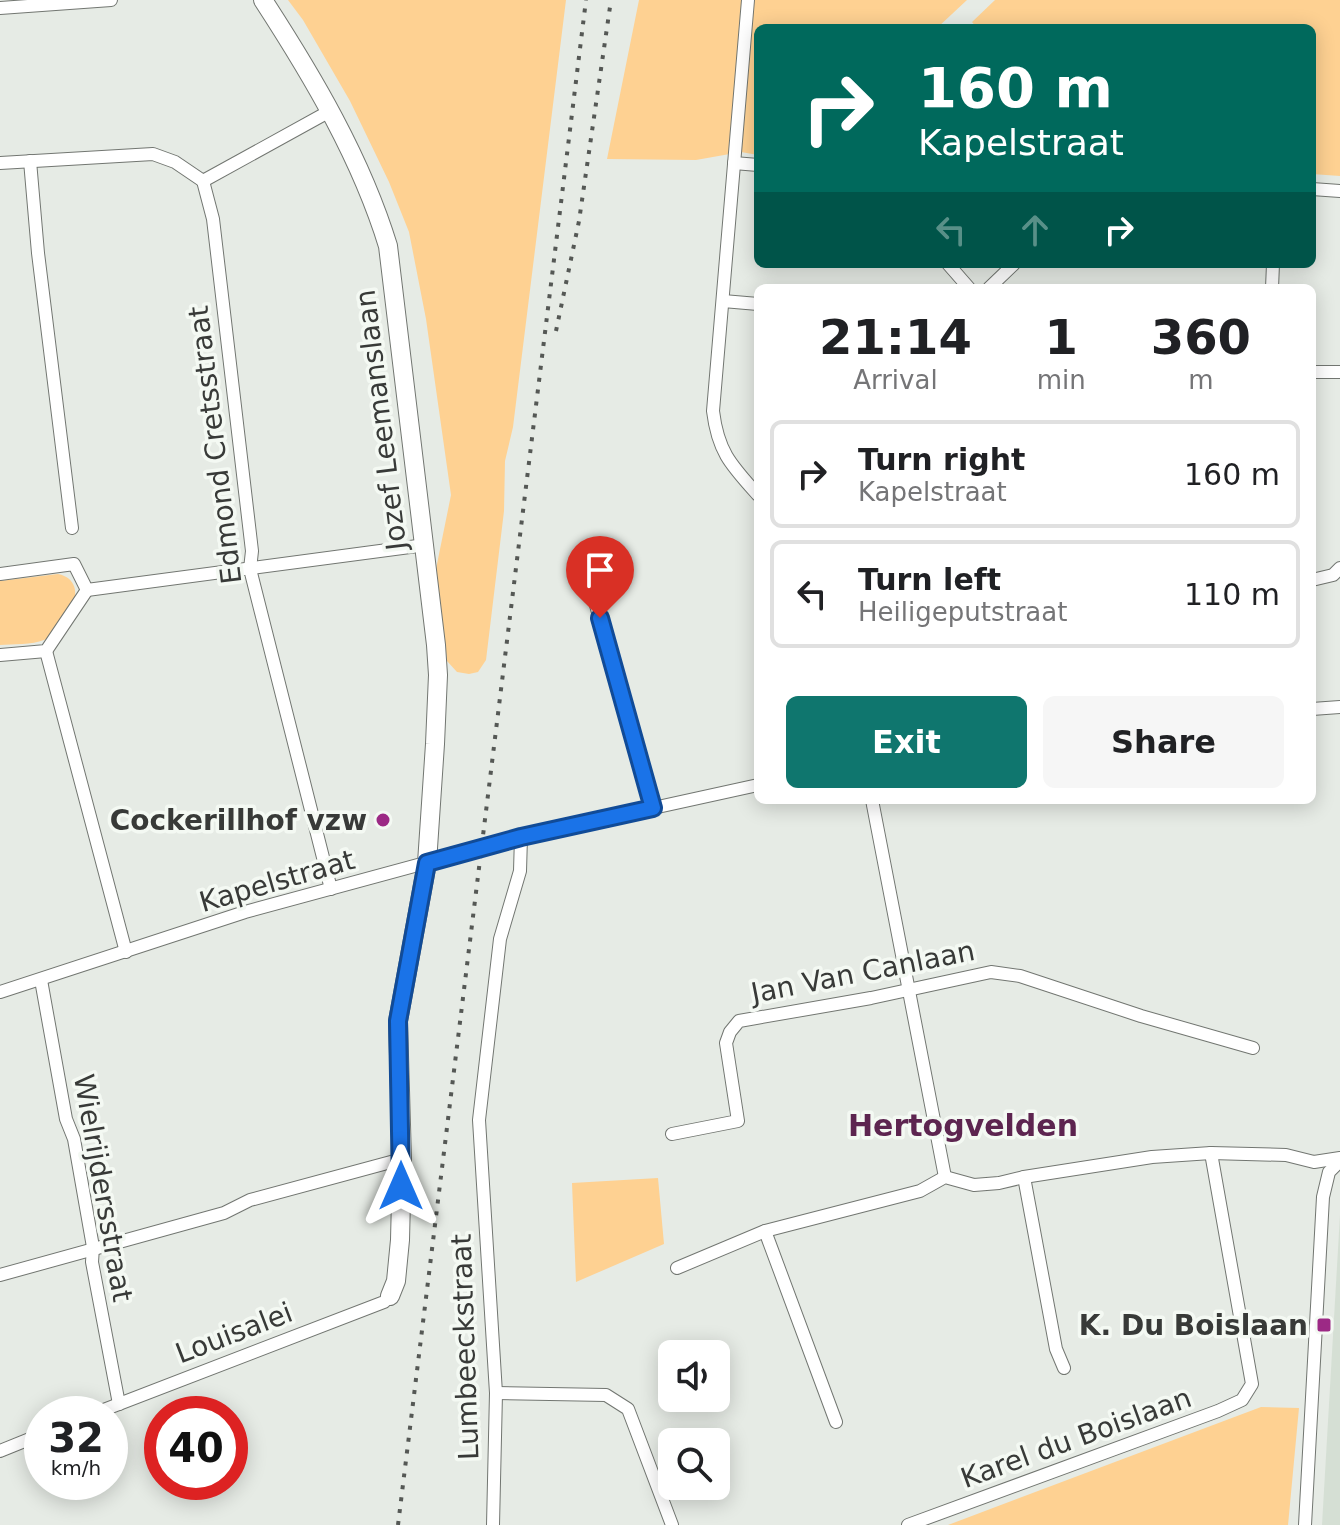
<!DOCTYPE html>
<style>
:root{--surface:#fff;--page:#f6f6f6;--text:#202124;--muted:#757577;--line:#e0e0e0;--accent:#0f766e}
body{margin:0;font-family:"DejaVu Sans",sans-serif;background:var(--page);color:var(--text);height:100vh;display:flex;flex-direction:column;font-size:30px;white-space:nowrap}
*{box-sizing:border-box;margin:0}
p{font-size:26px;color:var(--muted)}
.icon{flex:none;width:44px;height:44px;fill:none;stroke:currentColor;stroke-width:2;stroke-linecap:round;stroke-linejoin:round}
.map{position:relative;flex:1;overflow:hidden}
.details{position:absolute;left:754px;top:284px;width:562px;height:520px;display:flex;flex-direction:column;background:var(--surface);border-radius:12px;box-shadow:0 4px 20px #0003}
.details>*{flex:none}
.banner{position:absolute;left:754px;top:24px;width:562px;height:244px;border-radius:12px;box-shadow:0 4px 20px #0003;background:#00695c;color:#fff;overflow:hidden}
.buttons{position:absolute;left:658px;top:1340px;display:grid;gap:16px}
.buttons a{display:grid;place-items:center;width:72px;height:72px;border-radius:12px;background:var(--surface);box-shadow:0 4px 20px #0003;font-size:40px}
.speed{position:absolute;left:24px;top:1396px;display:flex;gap:16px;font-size:40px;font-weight:700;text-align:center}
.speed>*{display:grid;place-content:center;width:104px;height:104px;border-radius:50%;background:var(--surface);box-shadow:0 4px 20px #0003;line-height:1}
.speed small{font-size:20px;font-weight:400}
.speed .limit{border:12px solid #d22;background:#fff;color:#111}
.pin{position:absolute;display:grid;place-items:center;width:68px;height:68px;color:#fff;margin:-82px -34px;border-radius:50% 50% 50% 0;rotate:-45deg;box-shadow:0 0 8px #0007}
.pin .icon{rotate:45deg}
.me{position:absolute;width:88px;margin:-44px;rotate:0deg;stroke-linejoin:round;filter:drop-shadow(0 0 6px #0008)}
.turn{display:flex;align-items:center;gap:28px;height:168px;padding:0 32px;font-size:36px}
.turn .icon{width:104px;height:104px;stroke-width:2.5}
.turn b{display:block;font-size:56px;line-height:68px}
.lanes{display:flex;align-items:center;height:76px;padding:0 32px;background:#0003;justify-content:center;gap:40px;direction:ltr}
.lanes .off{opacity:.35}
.eta{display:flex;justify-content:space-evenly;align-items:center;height:136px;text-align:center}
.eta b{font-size:48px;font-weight:700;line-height:56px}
.action{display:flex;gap:16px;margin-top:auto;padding:16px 32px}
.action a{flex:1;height:92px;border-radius:12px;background:var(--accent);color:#fff;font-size:32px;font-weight:700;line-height:92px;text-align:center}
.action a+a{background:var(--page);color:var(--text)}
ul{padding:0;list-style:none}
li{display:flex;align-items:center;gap:24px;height:108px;margin:0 16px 12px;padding:0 16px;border:4px solid var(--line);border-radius:12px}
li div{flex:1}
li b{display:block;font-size:30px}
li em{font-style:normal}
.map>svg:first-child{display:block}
.built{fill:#d5dfd4}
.green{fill:#fed192}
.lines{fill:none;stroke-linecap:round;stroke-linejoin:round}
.street-casing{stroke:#727671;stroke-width:14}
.secondary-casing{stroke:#727671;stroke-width:20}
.street{stroke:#fff;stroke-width:12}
.secondary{stroke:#fff;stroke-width:18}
.rail{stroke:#555855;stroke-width:4;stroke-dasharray:4 8;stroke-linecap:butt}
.route-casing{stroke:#114b97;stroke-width:20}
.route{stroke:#1a73e8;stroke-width:14}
.poi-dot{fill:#9c2985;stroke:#f4f9f3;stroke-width:3}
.labels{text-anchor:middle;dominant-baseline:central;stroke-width:7;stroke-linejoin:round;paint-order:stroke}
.street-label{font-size:28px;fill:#383a38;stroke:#f4f9f3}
.poi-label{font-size:28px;font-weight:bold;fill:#383a38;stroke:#f4f9f3;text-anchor:end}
.neighbourhood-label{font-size:30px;font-weight:bold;fill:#5d2550;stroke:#f4f9f3}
</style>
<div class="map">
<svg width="1340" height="1525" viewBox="0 0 1340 1525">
<rect width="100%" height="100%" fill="#e6ebe5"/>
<path class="built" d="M1340,1215V1525H1322Z"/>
<g class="green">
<path d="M288,0H566L513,427L505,461L504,511L486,660L478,672L469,674L457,672L447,661L436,569L451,495L426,319L409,232L389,182L350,101L303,20Z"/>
<path d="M639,0H967L937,28H758V155L741,152L696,160L607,159Z"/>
<path d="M995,0H1340V176L1312,174V28H977L972,22Z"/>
<path d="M58,574C95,582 64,632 44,640C32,645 13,644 0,645V581Z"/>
<path d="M658,1178L664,1244L576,1282L572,1183Z"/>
<path d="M1261,1407L1299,1408L1288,1525H948Z"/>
</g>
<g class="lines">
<defs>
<g id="street">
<path d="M748,0L713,411C718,452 731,465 758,495"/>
<path d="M0,8L111,0"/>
<path d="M30,161L38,253L72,528"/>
<path d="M0,163L153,154L175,162L203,181L330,111"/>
<path d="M734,163L758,165"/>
<path d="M203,181L213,219L252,551L250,569L331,889"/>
<path d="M1312,189L1340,191"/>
<path d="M948,264L969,288"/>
<path d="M989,288L1014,264"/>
<path d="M1272,288L1273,264"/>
<path d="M723,301L758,304"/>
<path d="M1312,372H1340"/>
<path d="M0,574L74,564L87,590"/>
<path d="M1312,580L1333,575L1340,568"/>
<path d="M87,590L425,545"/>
<path d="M592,591L653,808"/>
<path d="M46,651L126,952"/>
<path d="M0,655L46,651L87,590"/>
<path d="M1312,709L1340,707"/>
<path d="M872,800L945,1177"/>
<path d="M41,980L66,1119L74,1139L93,1247L92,1262L119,1404"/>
<path d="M0,992L245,912L521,837L758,785"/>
<path d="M672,1134L738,1121L726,1043L730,1032L739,1021L871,998L991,972L1020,976L1141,1016L1253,1048"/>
<path d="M1024,1177L1056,1349L1064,1368"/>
<path d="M765,1231L836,1422"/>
<path d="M677,1268L765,1231L920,1191L945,1177L974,1185L999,1183L1024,1177L1152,1157L1211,1153L1286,1155L1314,1162L1340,1158"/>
<path d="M0,1275L224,1213L250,1200L402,1159"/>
<path d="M496,1393L606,1395L628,1409L672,1525"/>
<path d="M93,1414L384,1302L390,1296"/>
<path d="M0,1451L42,1434"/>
<path d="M493,1525L496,1393L479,1120L500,939L520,871L521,837"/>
<path d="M908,1525L1218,1411L1242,1400L1252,1384L1211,1153"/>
<path d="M1305,1525L1323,1197L1329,1172L1340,1161"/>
</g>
<path id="secondary" d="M263,0C313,77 361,158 388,246L436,645L438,675L435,744L427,863L398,1021L402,1159L400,1240L396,1281L390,1296"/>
</defs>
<use href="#street" class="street-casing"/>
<use href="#secondary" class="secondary-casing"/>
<use href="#street" class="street"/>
<use href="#secondary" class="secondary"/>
<g class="rail">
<path d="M556,331L579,221L611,0"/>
<path d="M398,1525L586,0"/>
</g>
</g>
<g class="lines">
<defs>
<path id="route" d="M401,1186L398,1021L427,863L521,837L653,808L600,618"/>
</defs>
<use href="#route" class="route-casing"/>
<use href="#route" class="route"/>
</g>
<g class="poi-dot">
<circle cx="383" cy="820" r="8"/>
<rect x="1316" y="1317" width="16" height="16" rx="4"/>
</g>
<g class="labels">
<g class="street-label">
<text transform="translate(381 420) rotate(-97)">Jozef Leemanslaan</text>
<text transform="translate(215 445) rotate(-97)">Edmond Cretsstraat</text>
<text transform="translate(277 881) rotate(-16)">Kapelstraat</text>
<text transform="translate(863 972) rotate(-11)">Jan Van Canlaan</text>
<text transform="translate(103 1188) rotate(80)">Wielrijdersstraat</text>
<text transform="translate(234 1333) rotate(-21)">Louisalei</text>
<text transform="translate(465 1347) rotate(-92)">Lumbeeckstraat</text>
<text transform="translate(1076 1438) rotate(-20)">Karel du Boislaan</text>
</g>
<g class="poi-label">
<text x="367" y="820">Cockerillhof vzw</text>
<text x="1308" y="1325">K. Du Boislaan</text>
</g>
<g class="neighbourhood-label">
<text x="963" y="1125">Hertogvelden</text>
</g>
</g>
</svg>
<div class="buttons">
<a><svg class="icon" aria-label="sound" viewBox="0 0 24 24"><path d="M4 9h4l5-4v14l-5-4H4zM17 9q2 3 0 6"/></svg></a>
<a><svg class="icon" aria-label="search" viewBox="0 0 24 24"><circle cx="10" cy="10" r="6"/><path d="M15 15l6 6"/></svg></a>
</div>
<div class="speed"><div>32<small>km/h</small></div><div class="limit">40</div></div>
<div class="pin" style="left:600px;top:618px;background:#d93025"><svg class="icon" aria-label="arrive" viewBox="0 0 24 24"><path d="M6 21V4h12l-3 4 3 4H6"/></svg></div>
<svg class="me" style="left:401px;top:1186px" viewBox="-20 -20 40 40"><path d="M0-17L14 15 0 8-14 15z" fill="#1a73e8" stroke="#fff" stroke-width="4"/></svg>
<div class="banner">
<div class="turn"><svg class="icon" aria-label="right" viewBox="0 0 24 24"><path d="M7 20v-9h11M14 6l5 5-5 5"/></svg><div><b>160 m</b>Kapelstraat</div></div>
<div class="lanes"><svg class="icon off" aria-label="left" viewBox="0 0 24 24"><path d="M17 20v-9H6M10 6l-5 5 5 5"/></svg><svg class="icon off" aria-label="ahead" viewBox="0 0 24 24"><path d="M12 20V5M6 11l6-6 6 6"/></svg><svg class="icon" aria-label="right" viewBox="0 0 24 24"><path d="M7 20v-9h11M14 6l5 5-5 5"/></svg></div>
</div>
<section class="details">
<div class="eta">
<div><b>21:14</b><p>Arrival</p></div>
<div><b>1</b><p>min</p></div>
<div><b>360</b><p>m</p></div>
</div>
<ul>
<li><svg class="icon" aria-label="right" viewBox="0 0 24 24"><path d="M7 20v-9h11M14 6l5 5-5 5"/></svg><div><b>Turn right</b><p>Kapelstraat</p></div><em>160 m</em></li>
<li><svg class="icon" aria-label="left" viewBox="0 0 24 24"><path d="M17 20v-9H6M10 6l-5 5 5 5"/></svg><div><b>Turn left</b><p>Heiligeputstraat</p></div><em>110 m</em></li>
</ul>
<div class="action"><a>Exit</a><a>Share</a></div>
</section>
</div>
